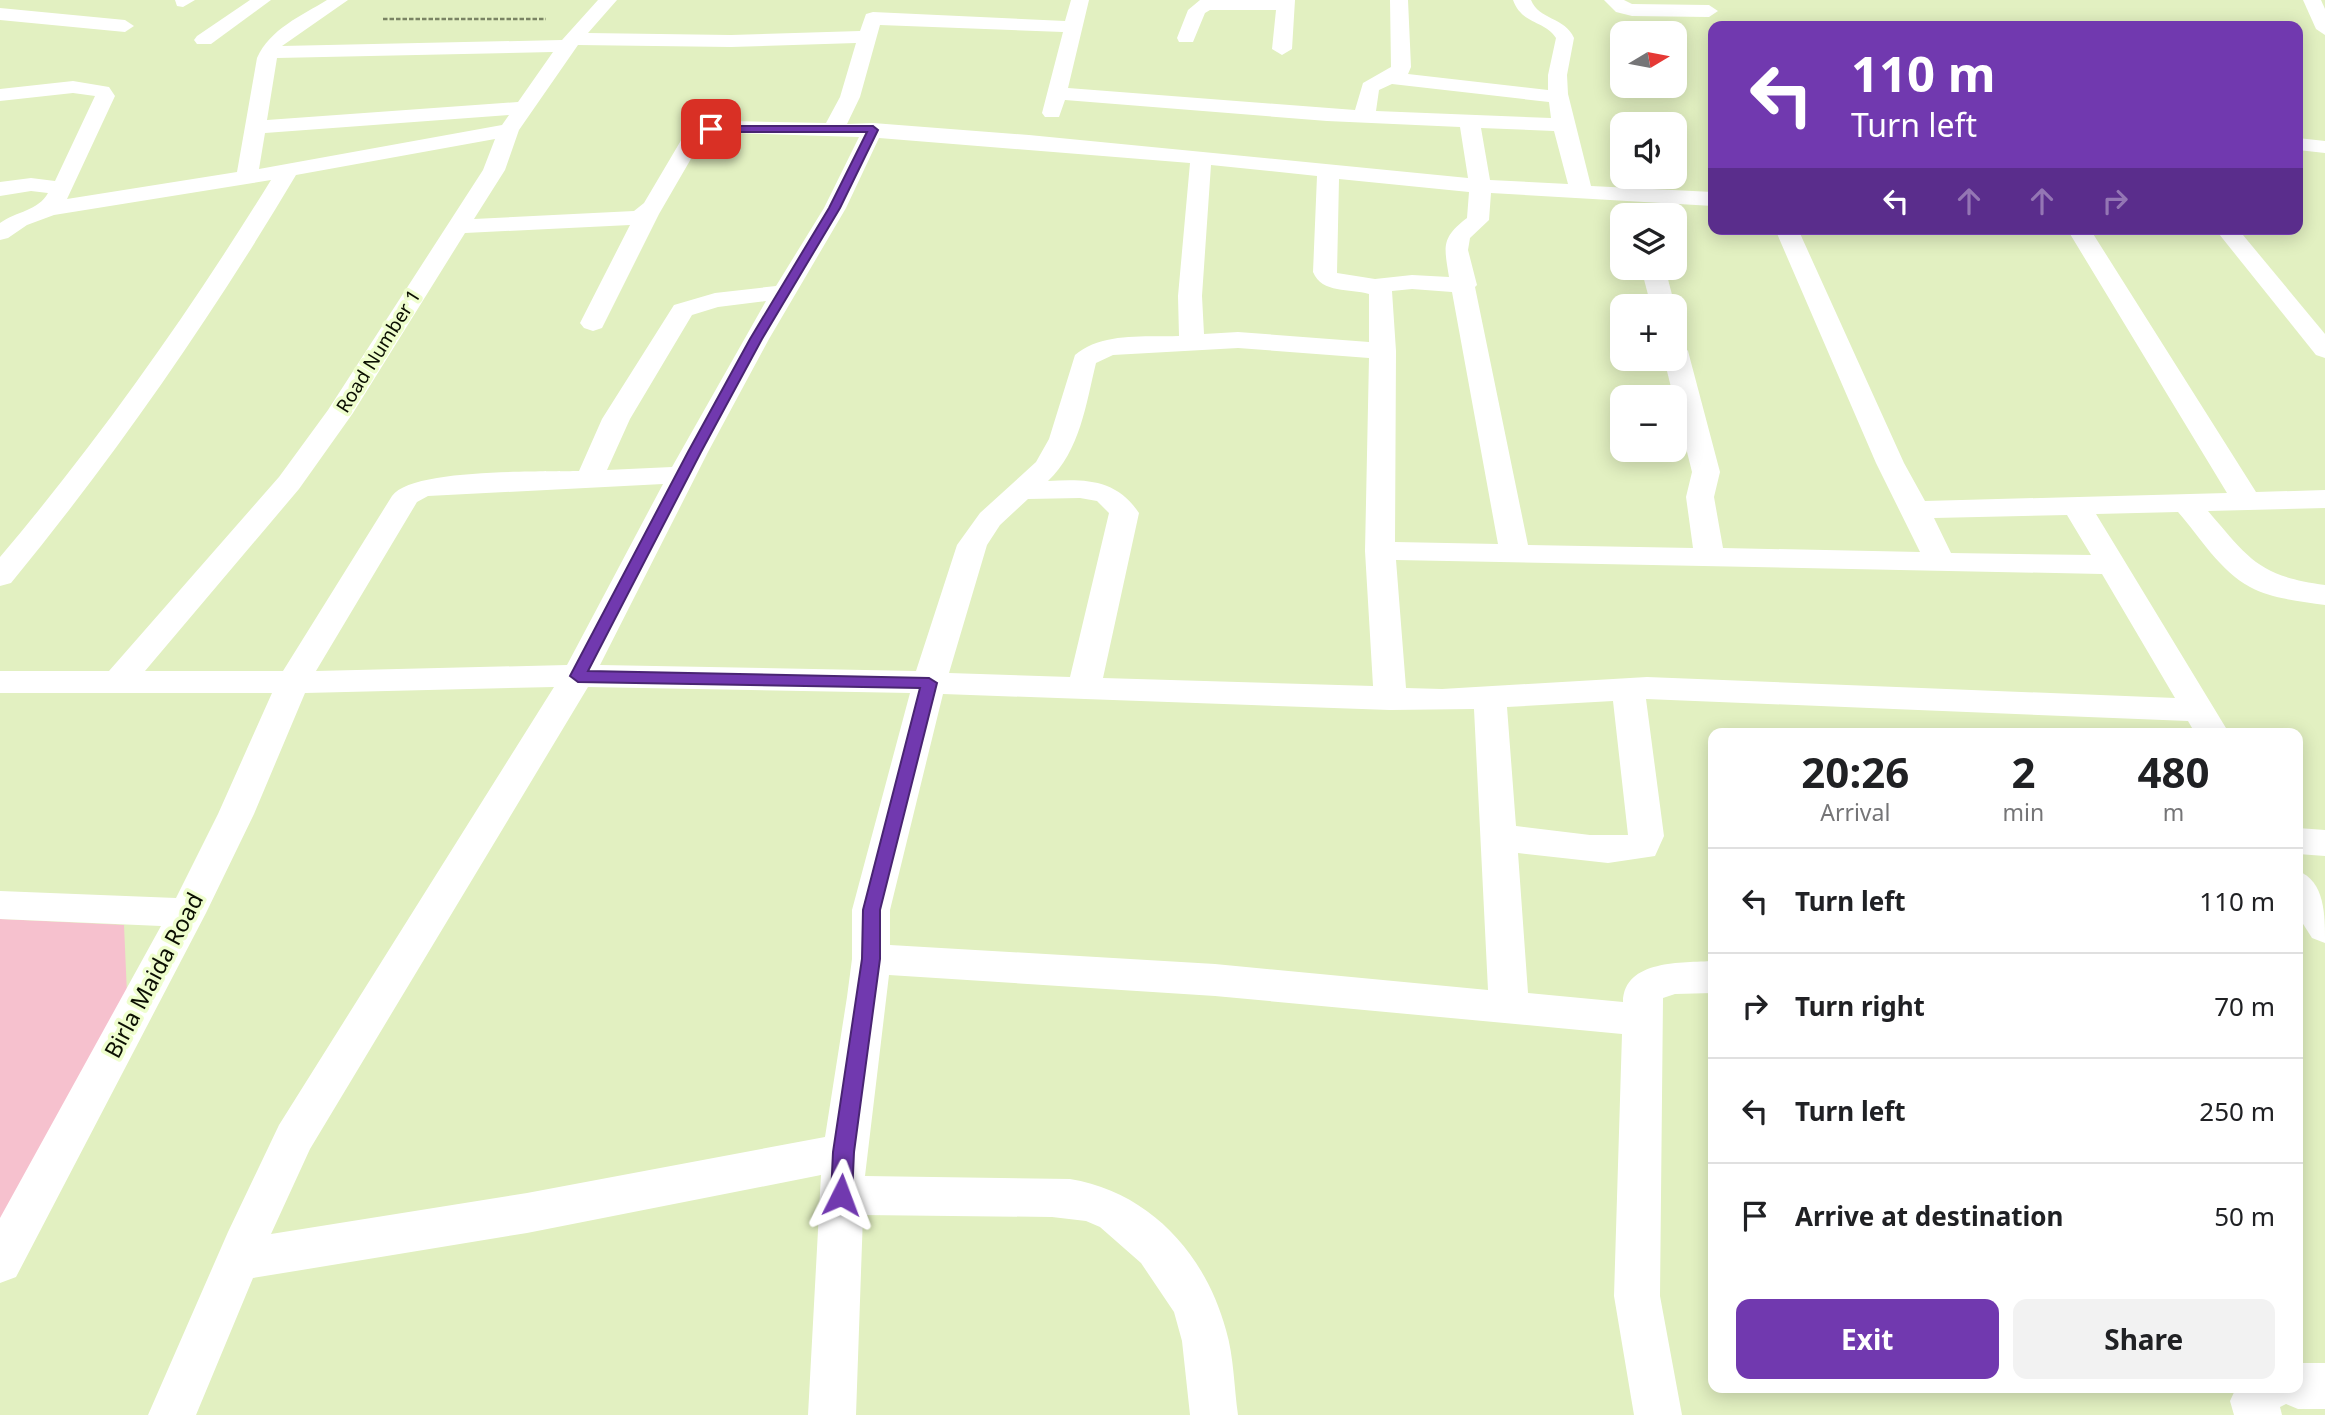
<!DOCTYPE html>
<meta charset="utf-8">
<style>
:root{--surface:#fff;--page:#f2f2f2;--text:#202124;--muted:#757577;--line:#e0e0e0;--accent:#7139af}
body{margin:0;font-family:"Noto Sans",sans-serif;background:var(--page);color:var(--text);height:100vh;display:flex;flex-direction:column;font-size:26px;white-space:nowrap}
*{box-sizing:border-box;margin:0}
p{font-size:23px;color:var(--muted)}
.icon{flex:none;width:38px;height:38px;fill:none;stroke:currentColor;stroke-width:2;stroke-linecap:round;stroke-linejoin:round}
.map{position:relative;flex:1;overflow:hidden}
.panel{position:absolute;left:1708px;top:728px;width:595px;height:665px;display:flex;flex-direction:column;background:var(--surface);border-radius:14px;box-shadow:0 4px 18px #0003}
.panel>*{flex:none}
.hud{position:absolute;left:1708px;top:21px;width:595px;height:214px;border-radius:14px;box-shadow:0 4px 18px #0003;background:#7139af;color:#fff;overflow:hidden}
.needle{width:46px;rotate:80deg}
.controls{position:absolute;left:1610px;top:21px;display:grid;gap:14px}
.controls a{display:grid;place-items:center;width:77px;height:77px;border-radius:14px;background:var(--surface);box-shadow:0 4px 18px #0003;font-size:35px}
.pin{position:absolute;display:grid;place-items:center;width:60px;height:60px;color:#fff;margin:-30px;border-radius:14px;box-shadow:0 4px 10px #0006}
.me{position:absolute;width:77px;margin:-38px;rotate:3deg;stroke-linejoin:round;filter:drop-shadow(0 0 5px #0008)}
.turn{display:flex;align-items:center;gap:24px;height:147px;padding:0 28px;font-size:32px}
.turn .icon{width:91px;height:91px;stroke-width:2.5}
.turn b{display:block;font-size:49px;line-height:60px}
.lanes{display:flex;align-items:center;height:66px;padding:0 28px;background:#0003;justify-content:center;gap:35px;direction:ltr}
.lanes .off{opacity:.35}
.eta{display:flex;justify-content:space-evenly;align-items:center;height:119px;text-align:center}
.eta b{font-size:42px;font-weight:700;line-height:49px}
.action{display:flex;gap:14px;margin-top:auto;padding:14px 28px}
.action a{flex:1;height:80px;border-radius:14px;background:var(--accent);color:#fff;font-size:28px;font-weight:700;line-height:80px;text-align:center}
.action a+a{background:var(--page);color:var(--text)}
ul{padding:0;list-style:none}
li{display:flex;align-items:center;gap:21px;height:105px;padding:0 28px;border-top:2px solid var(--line)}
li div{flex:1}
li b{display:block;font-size:26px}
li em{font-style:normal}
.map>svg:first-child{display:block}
.green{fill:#f6c1ce}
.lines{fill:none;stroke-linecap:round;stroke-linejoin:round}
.path{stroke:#7a8364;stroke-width:2.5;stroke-dasharray:4.5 2;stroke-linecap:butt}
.street{fill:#fff;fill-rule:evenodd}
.route{fill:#7139af;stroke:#492572;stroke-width:2}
.labels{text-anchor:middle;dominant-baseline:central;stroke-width:7;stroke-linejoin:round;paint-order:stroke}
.far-street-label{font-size:19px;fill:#0b0f02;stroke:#effece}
.street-label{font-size:23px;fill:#0b0f02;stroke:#effece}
</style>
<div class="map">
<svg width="2325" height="1415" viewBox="0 0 2325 1415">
<rect width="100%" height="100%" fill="#e2f0c1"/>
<path class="green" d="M0,919L124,925L127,994L0,1236Z"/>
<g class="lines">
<path class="path" d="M383,19H546"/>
<g class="street">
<path d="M175,0H195L183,7L177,6Z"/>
<path d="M250,0H271L211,44H197L194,40L197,36Z"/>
<path d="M327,0H348L282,46L562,40L598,0H617L588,33L731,35L860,31L866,14L873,12L1065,21L1071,0H1089L1068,88L1355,110L1363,83L1391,67L1390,0H1408L1411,67L1408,74L1548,90V75L1556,38C1545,20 1522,25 1513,0H1531C1539,20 1565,17 1574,38L1567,75L1568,94L1591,186L1713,192V206L1491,193L1489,220L1470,238L1468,250L1477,285L1475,287L1528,545L1693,548L1686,497L1692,472L1664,359H1675V343L1684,346L1688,351L1720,472L1714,497L1723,548L1920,552L1876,463L1775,229H1798L1904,463L1925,501L2227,493L2067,229H2090L2256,492L2325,490V508L2208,511C2250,560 2259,576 2325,585V605C2300,601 2272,599 2250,587C2220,571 2200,537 2178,512L2096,514L2229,733H2195L2188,721L1646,699L1664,836L1655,856L1608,863L1518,853L1528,993L1623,1002C1624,959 1683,963 1713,961V993L1675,994L1663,998L1660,1296L1682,1415H1634L1614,1296L1622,1034L1215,996L889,975L865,1176L1070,1179C1149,1192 1205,1253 1226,1330C1234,1357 1234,1387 1238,1415H1190L1182,1341L1174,1312L1141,1263L1100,1227L1086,1221L1052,1217L863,1215L856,1415H808L821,1175L527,1233L253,1278L196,1415H148L228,1232L279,1125L554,687L305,693L254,814L206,913L16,1277L0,1283V1218L161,926L0,919V891L176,898L218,814L272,693H0V671H109L279,477L328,410L483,170L495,139L296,175C211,318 116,455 11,583L0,586V557C100,439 190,311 271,180L54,215L27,225L8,238L0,240V223C17,211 38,211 48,193L31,191L0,196V182L31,178L55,181L95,96L73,93L0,101V89L73,81L109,87L115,96L67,199L237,172L257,58C270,29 301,16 327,0ZM880,25L1063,32L1042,113L1045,117H1059L1065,100L1327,121L1460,127L1468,178L1029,135L873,123L847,124L860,97ZM856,43L840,97L826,123L729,121L696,128L683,137L644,203L634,211L474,219L505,170L519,130L578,45L731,47ZM553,52L518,102L267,120L277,58ZM1392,84L1549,102L1551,118L1376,111L1379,90ZM509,115L502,125L259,169L265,133ZM1481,128L1554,131L1568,184L1490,180ZM729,133L859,137L824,208L776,286L715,293L674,305L602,419L579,471C542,472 411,468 392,496L283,671H145L299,489L353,413L465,233L630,225L580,323L584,328L593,331L602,328L659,214L699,145L715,135ZM879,138L1190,163L1178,296L1179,336C1146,337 1101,332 1075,355L1049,439L1036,462L980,513L957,545L916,671L600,665L708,452L769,339L846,208ZM1211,165L1317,176L1313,272C1322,294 1350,288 1369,294V342L1238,332L1204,334L1202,296ZM1339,179L1469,192L1467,218C1441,238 1444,246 1449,277L1412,275L1375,279L1337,273ZM1412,289L1452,292L1498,544L1395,542L1396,351L1392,291ZM766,301L672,467L607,470L630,419L692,315L718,307ZM1238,348L1369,358L1365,551L1373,686L1103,678L1139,513C1116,479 1086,479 1048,481C1080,451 1086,404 1096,363L1113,355ZM663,484L567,665L316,671L417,502L428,496ZM1080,498L1097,501L1109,513L1070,677L949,673L987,545L1000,525L1028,499ZM2067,515L2091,555L1951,553L1934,518ZM1396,560L2102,574L2175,698L1647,677L1442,689L1406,688ZM588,687L910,693L852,910V959L847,997L825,1137L527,1193L271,1234L310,1149ZM943,694L1390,710L1474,709L1488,990L1215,964L890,945V910ZM1613,701L1628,835H1590L1516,826L1507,707Z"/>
<path d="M1200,0H1295L1292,49L1282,55L1272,49L1276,10H1210L1205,13L1193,42H1179L1177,38L1188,10Z"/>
<path d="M1604,0H1624L1632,4L1709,5L1718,11L1709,17L1632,16L1616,12Z"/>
<path d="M2303,0H2321L2325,9V35L2316,29Z"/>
<path d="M0,8L125,20L134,26L125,32L0,20Z"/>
<path d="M2298,138L2325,141V153L2298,150Z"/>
<path d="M2215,229H2238L2325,334V358L2316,355Z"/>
<path d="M1641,268H1665L1675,306V307L1651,306Z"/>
<path d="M2298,828L2325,830V856L2298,854Z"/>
<path d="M2298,871C2325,881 2325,915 2325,943L2312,938L2298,916Z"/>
<path d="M2298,1363H2325V1409H2298L2286,1404L2280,1407L2282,1415H2234L2230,1401L2236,1388H2298Z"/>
</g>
</g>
<path class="route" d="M707,126H873L878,130L840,208L762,339L701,452L588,671L929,678L937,683L880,910V959L854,1152L852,1195L849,1201L841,1204L834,1201L831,1195L833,1152L862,959L863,910L920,688L578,682L570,676L688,452L750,339L829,208L867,132H711L706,129Z"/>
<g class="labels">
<g class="far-street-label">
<text transform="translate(378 351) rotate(-58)">Road Number 1</text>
</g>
<g class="street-label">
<text transform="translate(153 975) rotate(-62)">Birla Maida Road</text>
</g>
</g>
</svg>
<div class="controls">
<a><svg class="needle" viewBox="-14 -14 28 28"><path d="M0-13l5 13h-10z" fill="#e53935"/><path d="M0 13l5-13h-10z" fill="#757577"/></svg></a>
<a><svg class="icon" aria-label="sound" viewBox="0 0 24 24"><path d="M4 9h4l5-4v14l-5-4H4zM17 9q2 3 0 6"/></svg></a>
<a><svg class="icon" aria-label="layers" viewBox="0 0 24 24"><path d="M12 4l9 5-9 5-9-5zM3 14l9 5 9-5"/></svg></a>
<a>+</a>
<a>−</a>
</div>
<div class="pin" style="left:711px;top:129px;background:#d93025"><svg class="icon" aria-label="arrive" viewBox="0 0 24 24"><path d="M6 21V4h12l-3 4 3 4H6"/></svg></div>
<svg class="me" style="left:841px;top:1195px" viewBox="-20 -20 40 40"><path d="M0-17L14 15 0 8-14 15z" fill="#7139af" stroke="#fff" stroke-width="4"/></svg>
<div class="hud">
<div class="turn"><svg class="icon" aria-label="left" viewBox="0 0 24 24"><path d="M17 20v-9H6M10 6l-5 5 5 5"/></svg><div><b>110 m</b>Turn left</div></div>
<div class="lanes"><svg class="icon" aria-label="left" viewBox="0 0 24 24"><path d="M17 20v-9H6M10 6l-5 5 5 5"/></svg><svg class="icon off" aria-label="ahead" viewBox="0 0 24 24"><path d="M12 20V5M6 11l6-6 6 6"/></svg><svg class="icon off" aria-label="ahead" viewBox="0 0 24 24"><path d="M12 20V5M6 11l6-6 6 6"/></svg><svg class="icon off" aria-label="right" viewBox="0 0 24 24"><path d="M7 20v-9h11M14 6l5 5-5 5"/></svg></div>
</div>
<section class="panel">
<div class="eta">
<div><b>20:26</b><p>Arrival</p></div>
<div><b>2</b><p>min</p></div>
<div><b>480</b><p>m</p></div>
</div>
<ul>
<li><svg class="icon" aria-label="left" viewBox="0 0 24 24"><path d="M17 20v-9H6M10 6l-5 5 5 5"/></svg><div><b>Turn left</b></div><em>110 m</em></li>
<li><svg class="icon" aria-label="right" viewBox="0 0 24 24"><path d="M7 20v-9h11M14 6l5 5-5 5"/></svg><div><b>Turn right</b></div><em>70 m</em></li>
<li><svg class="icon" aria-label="left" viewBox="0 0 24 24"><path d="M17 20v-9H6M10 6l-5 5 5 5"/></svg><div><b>Turn left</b></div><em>250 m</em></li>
<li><svg class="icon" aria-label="arrive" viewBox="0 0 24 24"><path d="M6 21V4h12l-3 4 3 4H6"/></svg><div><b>Arrive at destination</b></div><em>50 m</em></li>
</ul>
<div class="action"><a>Exit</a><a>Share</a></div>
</section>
</div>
